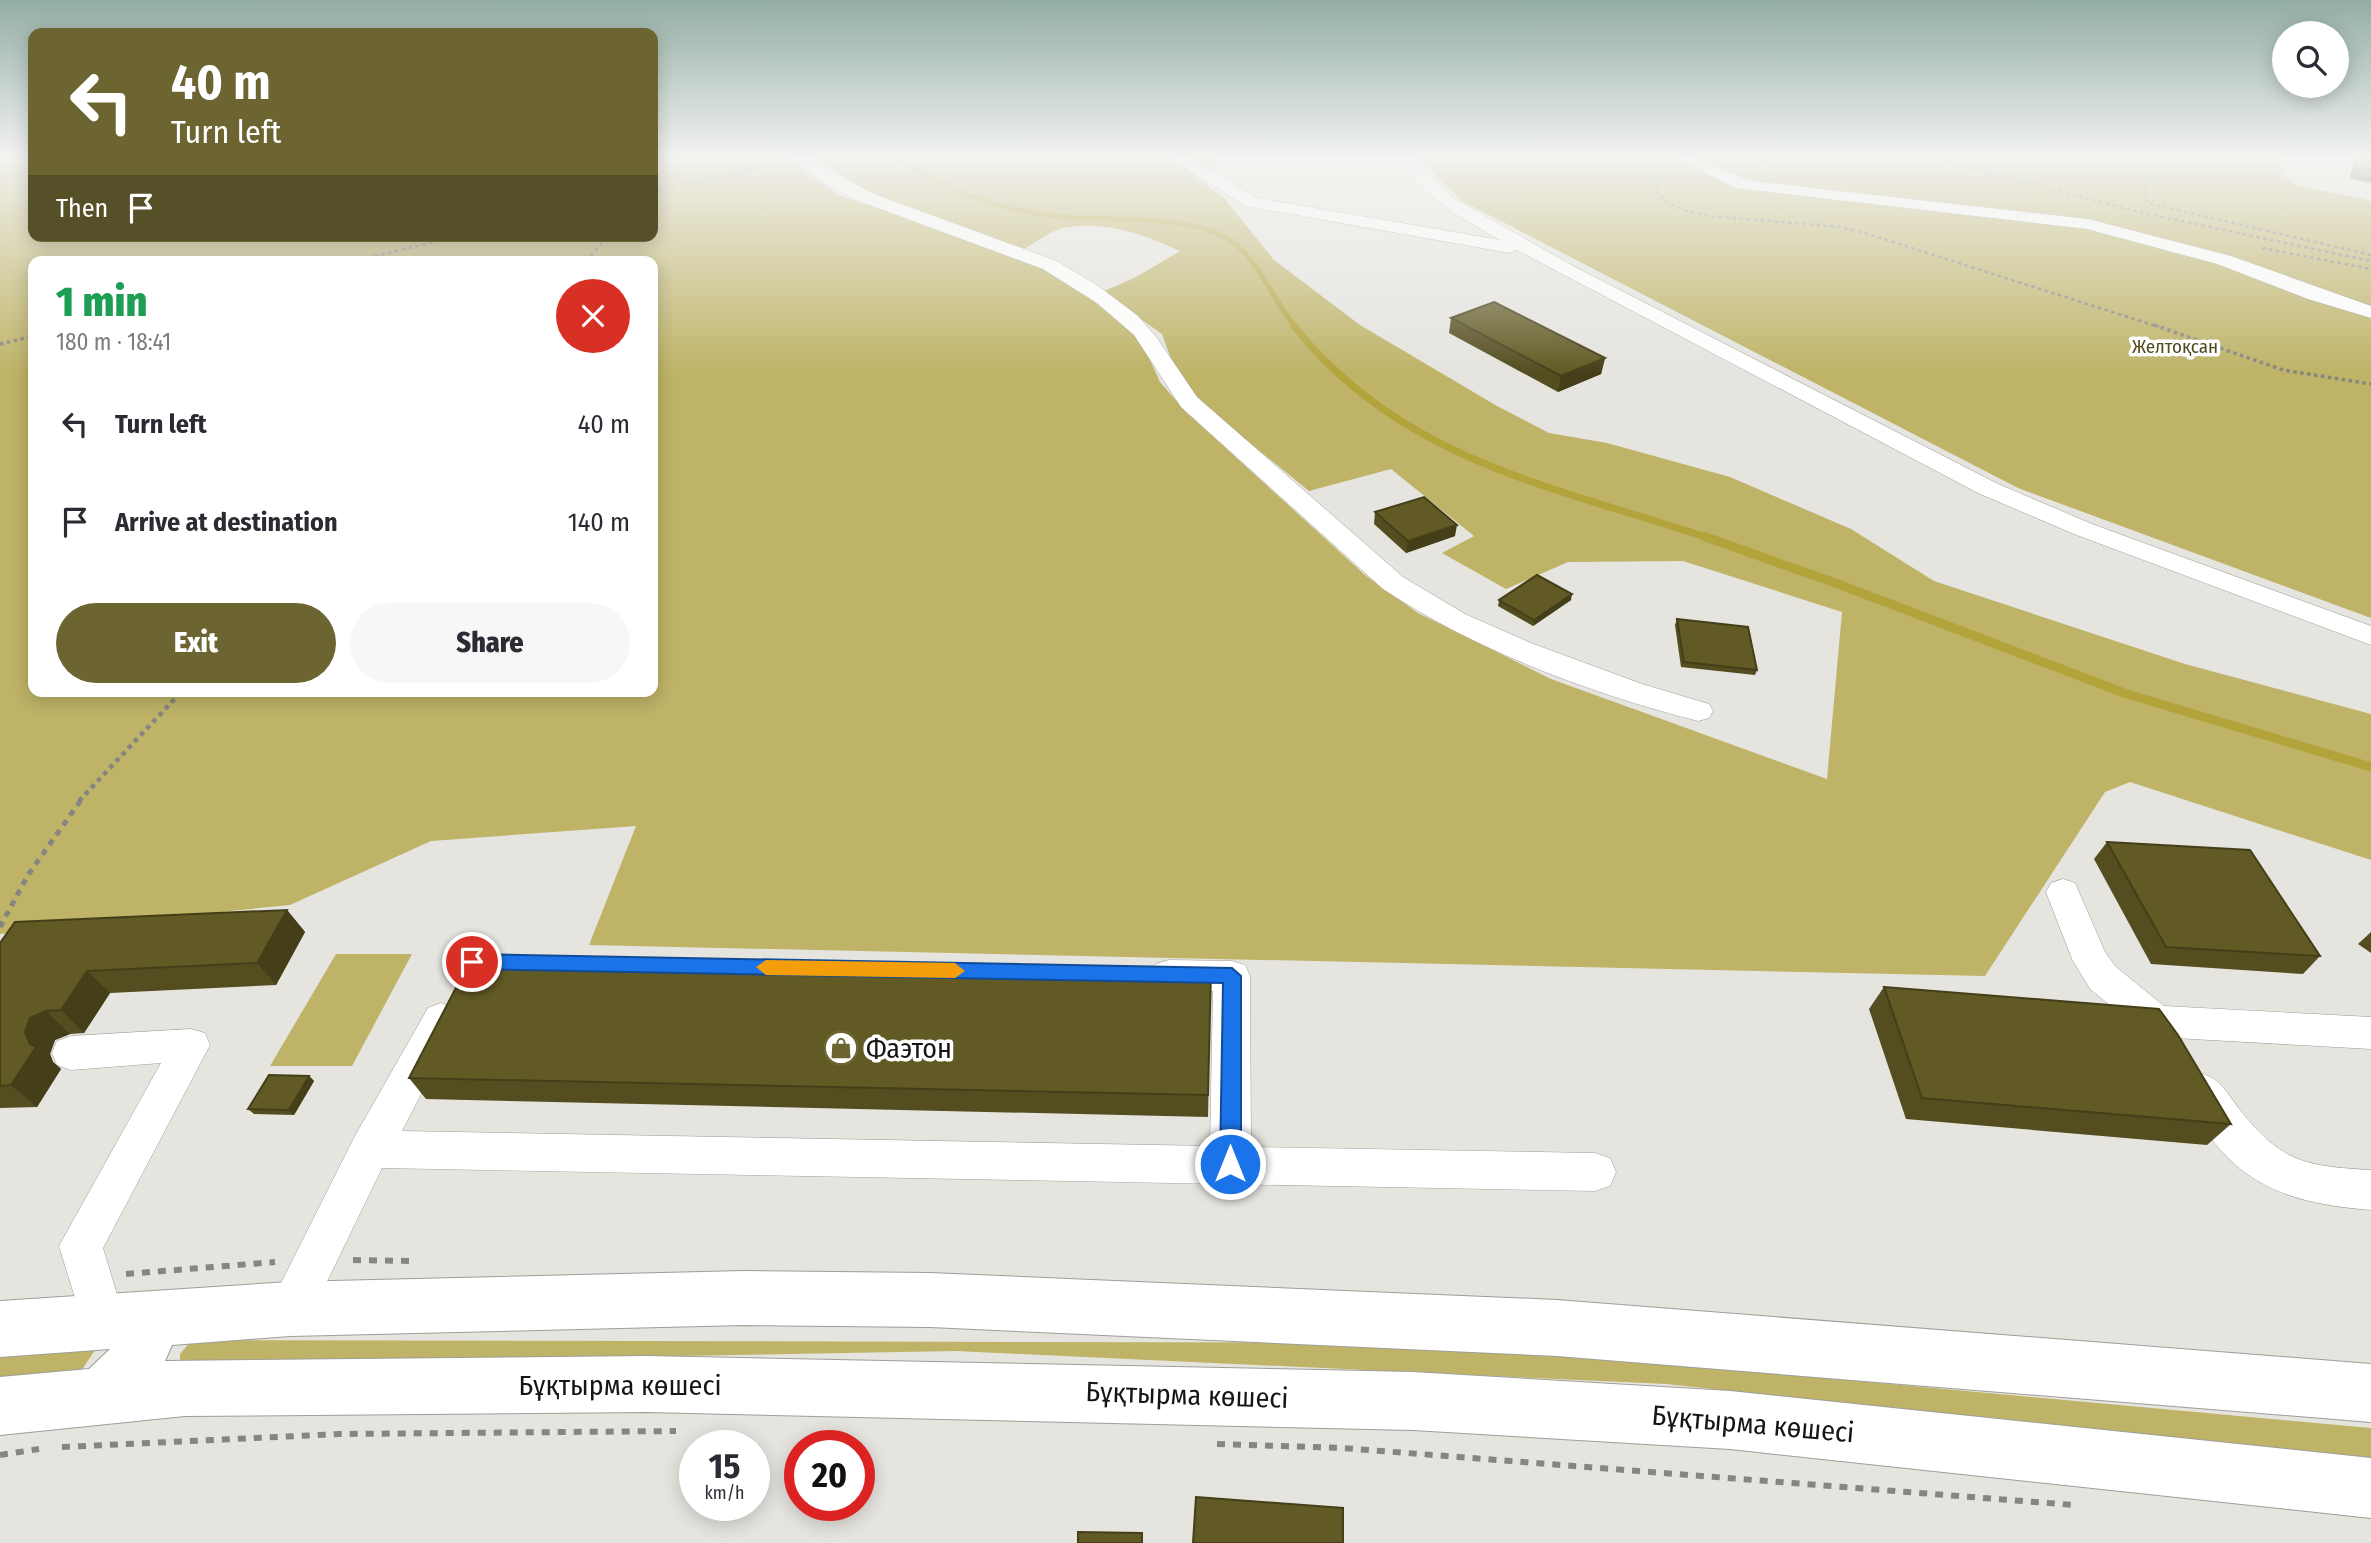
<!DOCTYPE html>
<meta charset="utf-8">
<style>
:root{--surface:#fff;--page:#f7f7f7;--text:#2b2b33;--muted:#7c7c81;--accent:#6c6532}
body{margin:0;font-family:"Fira Sans Condensed",sans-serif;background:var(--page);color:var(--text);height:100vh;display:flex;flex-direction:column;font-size:26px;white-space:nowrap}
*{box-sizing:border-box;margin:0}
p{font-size:23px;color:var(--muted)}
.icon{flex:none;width:38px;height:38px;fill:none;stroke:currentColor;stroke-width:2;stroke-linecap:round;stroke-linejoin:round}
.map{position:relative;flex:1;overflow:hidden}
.sheet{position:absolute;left:28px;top:256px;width:630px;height:441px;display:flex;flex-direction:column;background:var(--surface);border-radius:14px;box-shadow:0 4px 18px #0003}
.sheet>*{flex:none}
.guide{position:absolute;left:28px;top:28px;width:630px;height:214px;border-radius:14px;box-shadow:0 4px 18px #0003;background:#6c6532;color:#fff;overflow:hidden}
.controls{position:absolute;left:2272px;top:21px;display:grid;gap:14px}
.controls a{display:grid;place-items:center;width:77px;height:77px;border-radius:50%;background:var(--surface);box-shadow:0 4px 18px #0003;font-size:35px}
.speed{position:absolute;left:679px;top:1430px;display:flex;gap:14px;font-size:35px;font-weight:700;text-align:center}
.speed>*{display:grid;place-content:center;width:91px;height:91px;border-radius:50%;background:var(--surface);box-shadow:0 4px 18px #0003;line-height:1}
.speed small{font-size:18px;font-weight:400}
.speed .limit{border:10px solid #d22;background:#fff;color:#111}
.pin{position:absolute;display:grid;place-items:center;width:60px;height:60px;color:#fff;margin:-30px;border:4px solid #fff;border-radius:50%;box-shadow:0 2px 7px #0007}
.me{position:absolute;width:77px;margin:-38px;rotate:0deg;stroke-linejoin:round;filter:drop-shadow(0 0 5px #0008)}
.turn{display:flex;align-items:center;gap:24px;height:147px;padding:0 28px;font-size:32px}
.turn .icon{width:91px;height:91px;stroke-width:2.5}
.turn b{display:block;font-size:49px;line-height:60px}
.then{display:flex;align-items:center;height:66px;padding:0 28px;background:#0003;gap:14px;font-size:26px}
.round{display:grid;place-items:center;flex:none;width:74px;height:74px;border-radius:37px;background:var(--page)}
.overview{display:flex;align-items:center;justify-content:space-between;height:119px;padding:0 28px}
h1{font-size:42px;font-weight:800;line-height:52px;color:#1e9e55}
.action{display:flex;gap:14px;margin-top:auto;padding:14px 28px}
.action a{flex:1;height:80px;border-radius:42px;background:var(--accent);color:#fff;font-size:28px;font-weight:800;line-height:80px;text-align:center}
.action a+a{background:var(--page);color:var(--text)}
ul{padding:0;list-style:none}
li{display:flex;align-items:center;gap:21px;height:98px;padding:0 28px}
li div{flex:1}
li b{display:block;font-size:26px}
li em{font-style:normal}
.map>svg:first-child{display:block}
.green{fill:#beb367;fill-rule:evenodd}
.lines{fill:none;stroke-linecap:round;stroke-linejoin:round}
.stream-far2{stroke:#b2a33b;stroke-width:5}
.stream-far1{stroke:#b2a33b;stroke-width:7}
.stream{stroke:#b2a33b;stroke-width:9}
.minor-casing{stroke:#9e9e99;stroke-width:1}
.major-casing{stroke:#9e9e99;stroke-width:2}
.path-far4{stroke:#868582;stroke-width:2.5;stroke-dasharray:3.5 3.5;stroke-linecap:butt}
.path-far3{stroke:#868582;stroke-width:3.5;stroke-dasharray:3.5 3.5;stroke-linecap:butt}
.path-far2{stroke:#868582;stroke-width:4.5;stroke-dasharray:4.5 4.5;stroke-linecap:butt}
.path-far1{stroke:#868582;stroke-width:5;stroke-dasharray:6 6;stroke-linecap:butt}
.path{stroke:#868582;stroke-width:6;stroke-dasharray:8 8;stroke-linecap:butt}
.minor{fill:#fff;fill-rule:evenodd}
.major{fill:#fff;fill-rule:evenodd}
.wall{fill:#534d1f}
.shaded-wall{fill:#443f19}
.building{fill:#615a24;stroke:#443f19;stroke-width:2}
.route{fill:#1a73e8;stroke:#114b97;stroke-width:2}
.slow{fill:#f59e0b}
.labels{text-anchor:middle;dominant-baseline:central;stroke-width:7;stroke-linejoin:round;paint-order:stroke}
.far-park-label{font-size:19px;fill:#504a20;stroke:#fff}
.near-poi-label{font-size:28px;fill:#151513;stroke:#fff;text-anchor:start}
.near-street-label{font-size:28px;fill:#151513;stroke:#fff}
</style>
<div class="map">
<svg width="2371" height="1543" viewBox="0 0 2371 1543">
<rect width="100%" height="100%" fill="#e5e4df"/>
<g class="green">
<path d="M0,157H33V236H653V157H785L838,195L1036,262L1085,294L1141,340L1160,382L1185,411L1365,575L1418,613L1551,679L1827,779L1842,612L1683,561L1568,562L1506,589L1442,553L1474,536L1391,469L1309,491L1181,387L1162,334L1102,292L1136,277L1180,251C1143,234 1105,220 1063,228C1050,231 1035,243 1024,249C952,224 875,203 812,157H1213L1214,165L1192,174L1224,198L1274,260L1360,325L1497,406L1549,433L1607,443L1730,477L1851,529L1934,581L2185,664L2371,714V860L2130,782L2105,792L1985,976L589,945L636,826L431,841L290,905L0,934ZM33,261H653V691H33Z"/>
<path d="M1417,157H2281L2283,174L2296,185L2371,201V618L2018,488L1462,201Z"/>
<path d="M336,954H412L352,1066H270Z"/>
<path d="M103,1338L81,1371L0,1378V1347Z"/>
<path d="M192,1340L1443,1343L2371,1428V1459L1666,1384L956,1351L180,1365V1354Z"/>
</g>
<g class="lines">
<path class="stream-far2" d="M896,157C945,190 995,209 1054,216C1106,222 1194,211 1236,245C1259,263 1275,302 1295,327"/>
<path class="stream-far1" d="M1293,325C1401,461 1553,486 1708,538"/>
<path class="stream" d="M1703,536L1838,584L2127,694L2371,767"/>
<defs>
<g id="minor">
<path d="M789,157H809L871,193L1057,261L1097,285L1138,316L1157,338L1197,397L1403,577L1465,614L1531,643L1642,684L1709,704L1713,711L1709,718L1698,721C1589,693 1477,651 1383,589L1181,407L1134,335L1097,303L1043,269L859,201L830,187Z"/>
<path d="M1168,157H1188L1257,198L1500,240C1460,217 1422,198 1399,157H1415L1424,171L1453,198L1575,267L1996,483L2092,524L2371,626V645L2074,534L1978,493L1517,250L1510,253L1246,206Z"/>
<path d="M1674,157C1709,157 1726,176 1760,182L2088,219L2231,256L2371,306V318L2308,299L2217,264L2087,229L1736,188Z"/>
<path d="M2353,157H2371V165Z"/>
<path d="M2063,879L2075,883L2105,952L2116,967L2164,1006L2371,1017V1049L2156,1037L2143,1032L2090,989L2072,959L2046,892L2051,883Z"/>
<path d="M1169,960L1232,961L1245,965L1250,976L1251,1147L1595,1153L1610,1158L1616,1172L1610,1186L1595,1191L382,1168L306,1325L290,1331L274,1325L268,1309L355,1136L428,1008L441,1003L454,1008L460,1019L402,1131L1210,1146L1213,991L1169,990L1156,986L1151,975L1156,964Z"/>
<path d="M191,1029L205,1033L210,1045L103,1248L125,1321L119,1337L103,1343L87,1337L59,1246L161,1063L71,1070L57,1065L52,1053L57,1041L71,1036Z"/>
<path d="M2203,1074C2222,1080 2228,1095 2240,1110C2282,1163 2306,1166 2371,1170V1210C2278,1203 2225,1179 2183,1091L2189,1079Z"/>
</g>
<path id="major" d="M744,1271L930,1273L1557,1300L2371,1364V1422L1557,1356L930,1327L744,1325L290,1336L172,1345L165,1361L647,1356L1413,1372L1730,1391L2371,1458V1518L1730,1449L1413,1430L647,1412L185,1416L0,1435V1377L89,1369L110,1349L0,1357V1301L290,1282Z"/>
</defs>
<use href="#minor" class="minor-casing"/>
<use href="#major" class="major-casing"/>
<g class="path-far4">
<path d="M1656,157L1662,171L1657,191L1665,201L1684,210L1710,216L1840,227L1868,234L2159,327"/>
<path d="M1745,157L1782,167"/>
<path d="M1930,157L2143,213L2371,261"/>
<path d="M2143,157L2147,203L2371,255"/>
<path d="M1835,175L1843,157"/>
<path d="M653,191L778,164"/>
<path d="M2262,248L2371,269"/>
<path d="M354,261L459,236"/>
<path d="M586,261L608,236"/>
</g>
<g class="path-far3">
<path d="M2154,325L2283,370L2371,384"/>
<path d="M0,344L33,336"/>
</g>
<path class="path-far2" d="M79,801L182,691"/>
<path class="path-far1" d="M0,927L28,875L81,800"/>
<g class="path">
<path d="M353,1260L411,1261"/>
<path d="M126,1274L275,1262"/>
<path d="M1217,1444L1343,1448L2074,1505"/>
<path d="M62,1447L340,1434L676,1431"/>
<path d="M0,1455L39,1449"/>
</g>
<use href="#minor" class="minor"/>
<use href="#major" class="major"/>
</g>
<g class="wall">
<path d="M2356,157H2361L2371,162V183L2350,179L2354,160Z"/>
<path d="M1451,318L1605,358L1601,374L1558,392L1449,333Z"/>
<path d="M1375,512L1455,536L1406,553L1374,524Z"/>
<path d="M1499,600H1571L1533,626L1498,606Z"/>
<path d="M1677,619L1757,670L1755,675L1681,667L1675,625Z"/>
<path d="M2107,842L2320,956L2303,974L2151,964L2094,859Z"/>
<path d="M287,910L305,932L276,985L110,993L84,1033L70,1034L55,1040L50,1054L53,1062L61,1069L37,1107L0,1108V943Z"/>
<path d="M2371,932V953L2358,944Z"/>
<path d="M1211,972L1208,1117L426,1099L409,1078Z"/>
<path d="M1884,987L2231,1124L2207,1145L1906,1119L1869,1009Z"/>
<path d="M309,1076L314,1081L294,1115L254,1114L248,1109Z"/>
</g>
<g class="shaded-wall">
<path d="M1605,358L1601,374L1558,392L1561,376Z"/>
<path d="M1457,525L1455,536L1406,553L1408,541Z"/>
<path d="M1572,594L1571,600L1533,626L1534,620Z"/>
<path d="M287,910L305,932L276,985L257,963Z"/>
<path d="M87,971L110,993L84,1033L61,1010Z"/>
<path d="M46,1011L70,1034L55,1040L50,1054L53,1062L61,1069L37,1107L11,1085L30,1044L25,1032L30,1018Z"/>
<path d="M309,1076L314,1081L294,1115L289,1110Z"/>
</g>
<g class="building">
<path d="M2357,157H2361L2371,162V178L2352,175Z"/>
<path d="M1494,302L1605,358L1561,376L1451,318Z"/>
<path d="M1424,497L1457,525L1408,541L1375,512Z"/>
<path d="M1537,575L1572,594L1534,620L1499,600Z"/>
<path d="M1677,619L1748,627L1757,670L1684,662Z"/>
<path d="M2107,842L2250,850L2320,956L2166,947Z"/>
<path d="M287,910L257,963L87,971L61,1010L46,1011L30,1018L25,1032L30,1044L36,1047L11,1085L0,1086V943L15,922Z"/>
<path d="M472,957L1211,972L1208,1095L409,1078Z"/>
<path d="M1884,987L2159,1009L2178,1035L2231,1124L1922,1098Z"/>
<path d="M269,1075L309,1076L289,1110L248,1109Z"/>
<path d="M1196,1497L1343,1508V1543H1193Z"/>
<path d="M1078,1532L1142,1533V1543H1078Z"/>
</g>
<linearGradient id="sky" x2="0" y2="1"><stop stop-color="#92ada3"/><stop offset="0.42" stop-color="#f3f3f1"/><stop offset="1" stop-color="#f3f3f1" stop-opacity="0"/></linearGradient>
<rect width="2371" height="373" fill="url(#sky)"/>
<path class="route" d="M472,954L1232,968L1241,976V1164L1238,1171L1230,1174L1223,1171L1220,1164L1223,983L472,969L463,962Z"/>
<path class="slow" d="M766,960L955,963L965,971L955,978L766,975L756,967Z"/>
<defs>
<symbol id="shop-ring" viewBox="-11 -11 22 22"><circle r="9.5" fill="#fff" stroke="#6c6532" stroke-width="1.5"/><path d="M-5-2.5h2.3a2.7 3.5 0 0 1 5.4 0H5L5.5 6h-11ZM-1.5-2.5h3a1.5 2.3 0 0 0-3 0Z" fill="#6c6532"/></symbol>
</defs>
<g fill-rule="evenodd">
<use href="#shop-ring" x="822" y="1029" width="38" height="38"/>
</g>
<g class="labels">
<g class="far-park-label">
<text x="2175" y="346">Желтоқсан</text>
</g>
<g class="near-poi-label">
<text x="866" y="1048">Фаэтон</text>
</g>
<g class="near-street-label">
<text x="620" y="1385">Бұқтырма көшесі</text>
<text transform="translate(1187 1395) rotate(2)">Бұқтырма көшесі</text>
<text transform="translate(1753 1424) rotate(5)">Бұқтырма көшесі</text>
</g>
</g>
</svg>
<div class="controls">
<a><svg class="icon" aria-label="search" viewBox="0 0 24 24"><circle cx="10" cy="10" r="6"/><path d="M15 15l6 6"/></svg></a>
</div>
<div class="speed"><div>15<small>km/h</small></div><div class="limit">20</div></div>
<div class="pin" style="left:472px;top:962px;background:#d93025"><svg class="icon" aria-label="arrive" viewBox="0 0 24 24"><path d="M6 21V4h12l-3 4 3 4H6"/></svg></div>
<svg class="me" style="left:1230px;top:1164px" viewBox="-20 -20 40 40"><circle r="17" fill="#1a73e8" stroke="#fff" stroke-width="3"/><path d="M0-11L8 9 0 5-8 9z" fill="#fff"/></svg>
<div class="guide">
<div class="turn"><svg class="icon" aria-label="left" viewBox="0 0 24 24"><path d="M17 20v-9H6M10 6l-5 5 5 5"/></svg><div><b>40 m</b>Turn left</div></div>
<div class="then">Then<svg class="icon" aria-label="arrive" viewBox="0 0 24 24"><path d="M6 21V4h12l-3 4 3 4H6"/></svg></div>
</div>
<section class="sheet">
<div class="overview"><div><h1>1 min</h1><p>180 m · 18:41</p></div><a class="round" style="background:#d93025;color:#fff"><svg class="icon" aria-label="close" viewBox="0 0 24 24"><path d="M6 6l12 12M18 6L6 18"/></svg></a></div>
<ul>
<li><svg class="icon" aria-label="left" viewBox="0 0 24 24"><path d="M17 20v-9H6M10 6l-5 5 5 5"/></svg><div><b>Turn left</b></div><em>40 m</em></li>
<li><svg class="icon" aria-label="arrive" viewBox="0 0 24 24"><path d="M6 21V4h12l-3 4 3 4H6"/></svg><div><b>Arrive at destination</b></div><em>140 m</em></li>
</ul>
<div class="action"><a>Exit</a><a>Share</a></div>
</section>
</div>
